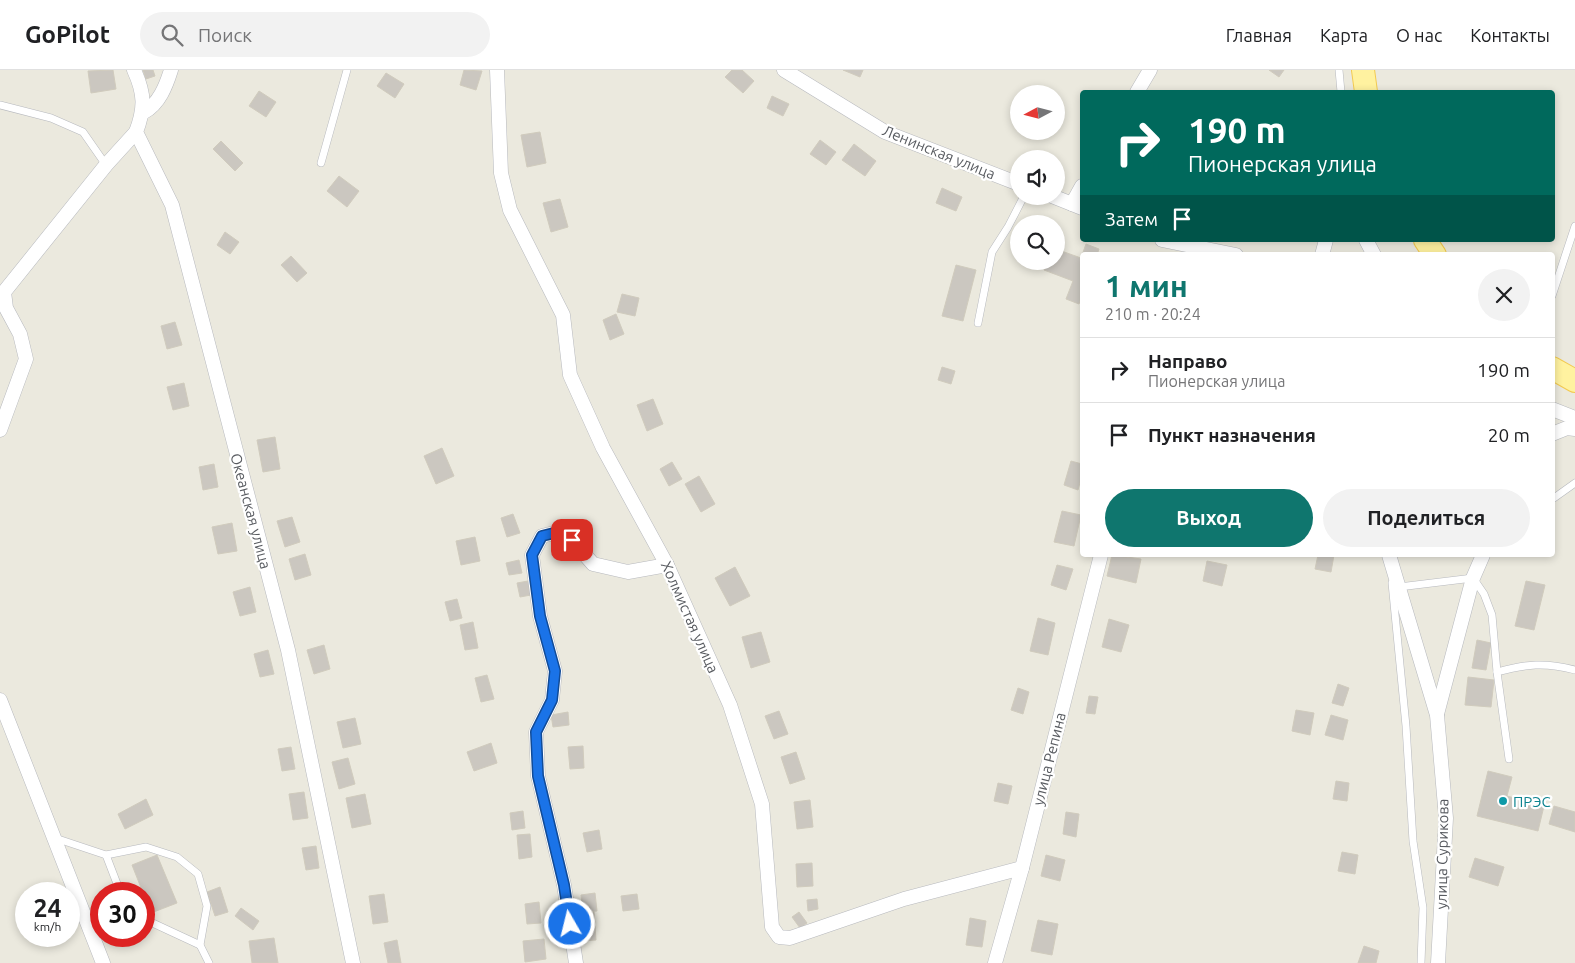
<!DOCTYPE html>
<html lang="ru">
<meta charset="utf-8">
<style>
:root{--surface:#fff;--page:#f2f2f2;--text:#202124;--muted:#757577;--line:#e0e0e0;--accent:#0f766e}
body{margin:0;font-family:Ubuntu,sans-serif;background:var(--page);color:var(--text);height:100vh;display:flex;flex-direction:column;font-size:19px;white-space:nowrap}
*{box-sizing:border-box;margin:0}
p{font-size:16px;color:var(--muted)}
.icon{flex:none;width:28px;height:28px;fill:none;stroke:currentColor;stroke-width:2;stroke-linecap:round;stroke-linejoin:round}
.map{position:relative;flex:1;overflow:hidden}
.panel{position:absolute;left:1080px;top:182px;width:475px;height:305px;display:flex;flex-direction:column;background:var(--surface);border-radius:5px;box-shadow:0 2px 8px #0003}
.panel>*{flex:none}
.top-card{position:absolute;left:1080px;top:20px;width:475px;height:152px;border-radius:5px;box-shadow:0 2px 8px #0003;background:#00695c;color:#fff;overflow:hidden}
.needle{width:32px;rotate:263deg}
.buttons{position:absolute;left:1010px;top:15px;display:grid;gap:10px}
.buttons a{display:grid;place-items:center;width:55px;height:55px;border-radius:50%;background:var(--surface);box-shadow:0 2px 8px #0003;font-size:25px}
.speed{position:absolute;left:15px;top:812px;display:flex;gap:10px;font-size:25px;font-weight:700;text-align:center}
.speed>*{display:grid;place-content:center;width:65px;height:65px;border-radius:50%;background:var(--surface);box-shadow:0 2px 8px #0003;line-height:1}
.speed small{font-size:12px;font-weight:400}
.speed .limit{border:8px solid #d22;background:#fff;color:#111}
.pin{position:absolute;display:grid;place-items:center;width:42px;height:42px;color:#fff;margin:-21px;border-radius:10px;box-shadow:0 2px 8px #0006}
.me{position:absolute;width:55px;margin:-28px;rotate:352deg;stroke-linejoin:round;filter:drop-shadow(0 0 4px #0008)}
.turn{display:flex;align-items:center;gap:18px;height:105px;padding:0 25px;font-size:22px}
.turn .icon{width:65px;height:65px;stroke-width:2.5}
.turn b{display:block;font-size:35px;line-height:42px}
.then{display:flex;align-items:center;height:48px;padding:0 25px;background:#0003;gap:10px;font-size:19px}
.round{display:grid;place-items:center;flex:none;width:52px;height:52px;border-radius:26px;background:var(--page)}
.overview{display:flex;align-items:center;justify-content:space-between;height:85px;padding:0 25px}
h1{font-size:30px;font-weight:700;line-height:38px;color:var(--accent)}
.button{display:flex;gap:10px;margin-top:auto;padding:10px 25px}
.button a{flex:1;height:58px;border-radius:30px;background:var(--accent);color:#fff;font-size:20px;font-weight:700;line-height:58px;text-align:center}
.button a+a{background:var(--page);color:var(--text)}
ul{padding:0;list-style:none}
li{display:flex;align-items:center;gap:15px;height:65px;padding:0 25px;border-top:1px solid var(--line)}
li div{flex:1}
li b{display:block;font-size:19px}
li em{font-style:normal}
header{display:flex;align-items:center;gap:30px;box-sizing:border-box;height:70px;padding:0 25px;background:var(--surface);border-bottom:1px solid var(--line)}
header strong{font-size:24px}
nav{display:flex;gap:28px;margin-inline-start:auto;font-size:18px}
.search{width:350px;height:45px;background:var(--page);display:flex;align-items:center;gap:12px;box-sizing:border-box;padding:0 18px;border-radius:28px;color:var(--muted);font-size:19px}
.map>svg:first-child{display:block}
.building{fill:#cbc7c0;stroke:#d0cbbd}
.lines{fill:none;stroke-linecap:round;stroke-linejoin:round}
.service-casing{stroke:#b7b9be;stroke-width:8}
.minor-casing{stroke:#b7b9be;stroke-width:15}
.primary-casing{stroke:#f3ca50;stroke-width:24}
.service{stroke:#fff;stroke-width:7}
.minor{stroke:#fff;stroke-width:14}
.primary{stroke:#fff2a0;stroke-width:22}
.route-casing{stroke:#114b97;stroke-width:12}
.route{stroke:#1a73e8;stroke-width:9}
.culture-dot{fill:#0f9aa8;stroke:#fff;stroke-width:2}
.labels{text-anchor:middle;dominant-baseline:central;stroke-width:4.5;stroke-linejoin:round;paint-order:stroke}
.street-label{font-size:15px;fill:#585b60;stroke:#fff}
.culture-label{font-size:15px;fill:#0d838f;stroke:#fff;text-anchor:start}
</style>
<header>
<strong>GoPilot</strong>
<div class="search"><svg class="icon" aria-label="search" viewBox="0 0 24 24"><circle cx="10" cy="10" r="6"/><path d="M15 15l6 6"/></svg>Поиск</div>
<nav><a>Главная</a><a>Карта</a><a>О нас</a><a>Контакты</a></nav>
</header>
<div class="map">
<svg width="1575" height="893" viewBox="0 0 1575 893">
<rect width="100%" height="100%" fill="#ebe9de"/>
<g class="building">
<path d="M113,0L116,19L91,23L88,1Z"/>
<path d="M143,0H153L155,6L146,9Z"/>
<path d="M464,0L482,1L476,20L460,15Z"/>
<path d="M732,0H742L754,11L743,23L725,7Z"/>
<path d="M843,0H863L860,7Z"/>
<path d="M1269,0H1284L1279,7Z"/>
<path d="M386,3L404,14L395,28L377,16Z"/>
<path d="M259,21L276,32L266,47L249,36Z"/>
<path d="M772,26L789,34L783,46L767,38Z"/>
<path d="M540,62L546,93L527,97L521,65Z"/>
<path d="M820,70L836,82L826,95L810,84Z"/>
<path d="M221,71L243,93L235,101L213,79Z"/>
<path d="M854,74L876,91L865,106L842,90Z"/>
<path d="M339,106L359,121L347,137L327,121Z"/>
<path d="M942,118L962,127L956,141L936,133Z"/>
<path d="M560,129L568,157L551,162L543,133Z"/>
<path d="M225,162L239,172L230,184L217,175Z"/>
<path d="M1086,174L1099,179L1097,185H1082V225L1079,234L1066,229L1073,211L1044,200L1047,191H1056V179L1081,188Z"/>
<path d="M291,186L307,203L297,212L281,195Z"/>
<path d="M956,195L976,200L963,251L942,246Z"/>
<path d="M622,224L639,228L635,246L617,242Z"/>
<path d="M616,244L624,264L610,270L603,250Z"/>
<path d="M175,252L182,275L167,279L161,256Z"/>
<path d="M942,297L955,301L951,314L938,310Z"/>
<path d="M184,313L189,336L173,340L167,317Z"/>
<path d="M653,329L663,354L647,361L637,335Z"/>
<path d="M275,367L280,399L263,402L257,370Z"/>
<path d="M442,378L454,406L436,414L424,386Z"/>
<path d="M1071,391L1082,394V405L1078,420L1064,415Z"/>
<path d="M672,392L682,409L669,416L660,399Z"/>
<path d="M214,394L218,417L203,420L199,397Z"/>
<path d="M699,406L715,434L701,442L685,414Z"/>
<path d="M1062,441L1081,445L1074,476L1054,472Z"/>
<path d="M513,444L520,463L507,467L501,448Z"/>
<path d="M292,447L300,472L285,477L277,451Z"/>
<path d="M232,453L237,481L218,484L212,457Z"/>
<path d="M475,467L480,491L461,495L456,471Z"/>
<path d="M305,484L311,505L295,510L289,489Z"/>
<path d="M1112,485L1141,489L1136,513L1107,506Z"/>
<path d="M1318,485H1334L1331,502L1315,499Z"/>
<path d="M519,490L522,503L509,505L506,493Z"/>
<path d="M1207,491L1227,495L1222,516L1203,511Z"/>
<path d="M1057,495L1073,499L1066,520L1051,515Z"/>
<path d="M735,497L750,526L730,536L715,508Z"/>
<path d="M528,511L531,525L520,527L517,513Z"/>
<path d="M1526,511L1545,515L1534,560L1515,556Z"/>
<path d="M250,517L256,542L240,546L233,522Z"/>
<path d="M457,529L462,548L450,551L445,532Z"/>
<path d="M1038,548L1055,553L1048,585L1030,581Z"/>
<path d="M1109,549L1129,555L1121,582L1102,577Z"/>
<path d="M473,552L478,578L465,580L460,555Z"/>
<path d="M761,562L770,592L751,598L742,567Z"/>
<path d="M1477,570L1491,573L1486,600L1472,598Z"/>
<path d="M324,575L330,599L314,604L307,580Z"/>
<path d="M268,580L274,604L260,607L254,584Z"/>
<path d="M487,605L494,629L481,632L475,608Z"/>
<path d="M1468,607L1494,610L1491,637L1465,635Z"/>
<path d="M1338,614L1349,618L1343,636L1332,633Z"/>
<path d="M1018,618L1029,622L1023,644L1011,640Z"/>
<path d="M1089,626L1098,627L1095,644L1086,643Z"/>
<path d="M1296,640L1314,643L1310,665L1292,661Z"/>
<path d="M779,641L788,664L774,669L765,646Z"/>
<path d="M568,642L569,655L553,657L551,645Z"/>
<path d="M1331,645L1348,650L1343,670L1325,665Z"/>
<path d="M355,648L361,674L343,678L337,652Z"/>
<path d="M491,673L497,693L474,701L467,682Z"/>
<path d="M583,676L584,698L570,699L568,677Z"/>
<path d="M291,677L295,699L282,701L278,679Z"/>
<path d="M796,682L805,709L790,714L781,687Z"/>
<path d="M348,688L355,714L339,719L332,692Z"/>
<path d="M1488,701L1512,707L1507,726L1544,736L1538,761L1477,746Z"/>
<path d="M1336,711L1349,713L1347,731L1333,729Z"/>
<path d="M998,713L1012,716L1008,734L994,731Z"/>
<path d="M304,722L308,748L293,750L289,724Z"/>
<path d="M365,724L371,754L352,758L346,728Z"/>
<path d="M146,729L153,745L125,759L118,744Z"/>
<path d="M810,730L813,757L797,759L794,732Z"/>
<path d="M1554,736L1575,742V762L1549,754Z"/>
<path d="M523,741L525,758L512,760L510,743Z"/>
<path d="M1066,742L1079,744L1076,767L1063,764Z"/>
<path d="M599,760L602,779L587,782L583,763Z"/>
<path d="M530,764L532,787L519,789L517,765Z"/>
<path d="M316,776L319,798L306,800L302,778Z"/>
<path d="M1342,782L1358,785L1355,804L1338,801Z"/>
<path d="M157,785L177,833L151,843L132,795Z"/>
<path d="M1046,785L1065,790L1060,811L1041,806Z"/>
<path d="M1475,788L1504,797L1498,816L1469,807Z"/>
<path d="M812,793L813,816L797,817L796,794Z"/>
<path d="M220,817L228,842L215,846L207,822Z"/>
<path d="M595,823L597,841L583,842L581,825Z"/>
<path d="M384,824L388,852L373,854L369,826Z"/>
<path d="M637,824L639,839L623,841L621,826Z"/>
<path d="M817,829L818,839L808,841L807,830Z"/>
<path d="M539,832L541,853L527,854L525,834Z"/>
<path d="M241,838L259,851L253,860L235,846Z"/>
<path d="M594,842L596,870L583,871L581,843Z"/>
<path d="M799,842L807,853L800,858L792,847Z"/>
<path d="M970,848L986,851L982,877L966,875Z"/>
<path d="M1038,850L1058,854L1052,885L1031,881Z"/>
<path d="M274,868L278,893H252L249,871Z"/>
<path d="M544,869L546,889L525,892L523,871Z"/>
<path d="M397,870L401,893H388L384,873Z"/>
<path d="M1364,876L1379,881L1376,893H1358Z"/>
</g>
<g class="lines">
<defs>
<g id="service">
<path d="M1339,0L1341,22"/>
<path d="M0,35L51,48L83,62L106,95"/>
<path d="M321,93L347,0"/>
<path d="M1552,226L1575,156"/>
<path d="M978,253L992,182L1008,157L1024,126"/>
<path d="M1554,428L1575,413"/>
<path d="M1392,513L1406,656L1413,771L1423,838L1421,893"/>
<path d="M1399,517L1473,508L1484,524L1492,545L1497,602L1509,689"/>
<path d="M1497,602C1526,594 1545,592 1575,600"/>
<path d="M55,768L106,785L121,824"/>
<path d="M106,785L146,777L177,787L198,804L207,836L200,875"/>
<path d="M144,849L200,875L209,893"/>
</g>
<g id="minor">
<path d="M134,0C145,24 145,38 136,62L172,135L288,580L353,893"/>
<path d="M497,0L501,103L510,140L563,245L570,305L603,378L667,495L730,635L762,734L772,857L779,867L790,868L904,829L1022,798"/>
<path d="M784,0L885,62L1019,114"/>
<path d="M1137,22L1150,0"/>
<path d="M144,42C159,34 166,16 171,0"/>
<path d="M1052,126L1082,138"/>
<path d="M1072,134L1082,116"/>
<path d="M1162,170L1236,185"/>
<path d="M1366,170L1374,185"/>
<path d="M1322,185L1326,170"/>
<path d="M1552,339L1575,348"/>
<path d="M0,360L26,289L20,264L6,238L4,222L106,95L136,62"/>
<path d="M1552,364L1567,358L1575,359"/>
<path d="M1389,485L1437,645L1446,748L1438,893"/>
<path d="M0,630L103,893"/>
<path d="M1437,644L1473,508L1483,485"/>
<path d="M576,893L564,815L538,706L536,662L552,630L555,601L540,546L532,485L542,466L554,463L572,470L593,494L628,502L667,495"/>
<path d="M995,893L1022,798L1101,485"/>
</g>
<g id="primary">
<path d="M1363,0L1366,22"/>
<path d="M1425,170L1435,185"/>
<path d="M1552,298L1575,311"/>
</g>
</defs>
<use href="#service" class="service-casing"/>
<use href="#minor" class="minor-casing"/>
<use href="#primary" class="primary-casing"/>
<use href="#service" class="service"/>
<use href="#minor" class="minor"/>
<use href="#primary" class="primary"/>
</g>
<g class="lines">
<defs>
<path id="route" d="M570,854L564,815L538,706L536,662L552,630L555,601L540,546L532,485L542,466L554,463L572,470"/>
</defs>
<use href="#route" class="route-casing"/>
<use href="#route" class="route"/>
</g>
<circle class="culture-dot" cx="1503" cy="731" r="5"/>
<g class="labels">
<g class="street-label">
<text transform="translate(939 82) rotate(22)">Ленинская улица</text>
<text transform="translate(251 441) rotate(75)">Океанская улица</text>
<text transform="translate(690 547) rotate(66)">Холмистая улица</text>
<text transform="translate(1049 689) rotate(-76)">улица Репина</text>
<text transform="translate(1442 784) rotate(-89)">улица Сурикова</text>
</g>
<g class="culture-label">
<text x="1513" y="731">ПРЭС</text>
</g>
</g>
</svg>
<div class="buttons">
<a><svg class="needle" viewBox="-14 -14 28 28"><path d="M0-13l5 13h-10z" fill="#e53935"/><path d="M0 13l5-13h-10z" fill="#757577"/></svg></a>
<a><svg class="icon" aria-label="sound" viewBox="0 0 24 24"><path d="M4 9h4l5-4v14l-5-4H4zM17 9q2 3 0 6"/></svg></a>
<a><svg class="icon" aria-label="search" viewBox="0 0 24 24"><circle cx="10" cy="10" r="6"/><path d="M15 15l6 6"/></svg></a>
</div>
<div class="speed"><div>24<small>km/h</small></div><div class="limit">30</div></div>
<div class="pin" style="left:572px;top:470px;background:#d93025"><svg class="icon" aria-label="arrive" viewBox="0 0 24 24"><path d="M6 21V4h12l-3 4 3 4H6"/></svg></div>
<svg class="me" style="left:570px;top:854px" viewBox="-20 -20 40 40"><circle r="17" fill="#1a73e8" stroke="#fff" stroke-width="3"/><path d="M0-11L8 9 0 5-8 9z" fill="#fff"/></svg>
<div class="top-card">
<div class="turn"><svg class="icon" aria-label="right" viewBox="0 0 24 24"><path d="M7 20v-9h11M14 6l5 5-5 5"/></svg><div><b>190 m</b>Пионерская улица</div></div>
<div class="then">Затем<svg class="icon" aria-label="arrive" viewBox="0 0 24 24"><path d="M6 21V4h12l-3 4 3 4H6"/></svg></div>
</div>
<section class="panel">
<div class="overview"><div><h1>1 мин</h1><p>210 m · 20:24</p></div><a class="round"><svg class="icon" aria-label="close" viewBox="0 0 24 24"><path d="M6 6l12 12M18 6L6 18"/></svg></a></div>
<ul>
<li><svg class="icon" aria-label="right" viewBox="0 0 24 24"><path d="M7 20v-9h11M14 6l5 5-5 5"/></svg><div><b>Направо</b><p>Пионерская улица</p></div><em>190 m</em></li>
<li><svg class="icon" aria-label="arrive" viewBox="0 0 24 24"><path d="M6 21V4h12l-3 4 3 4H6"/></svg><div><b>Пункт назначения</b></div><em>20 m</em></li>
</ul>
<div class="button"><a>Выход</a><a>Поделиться</a></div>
</section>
</div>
